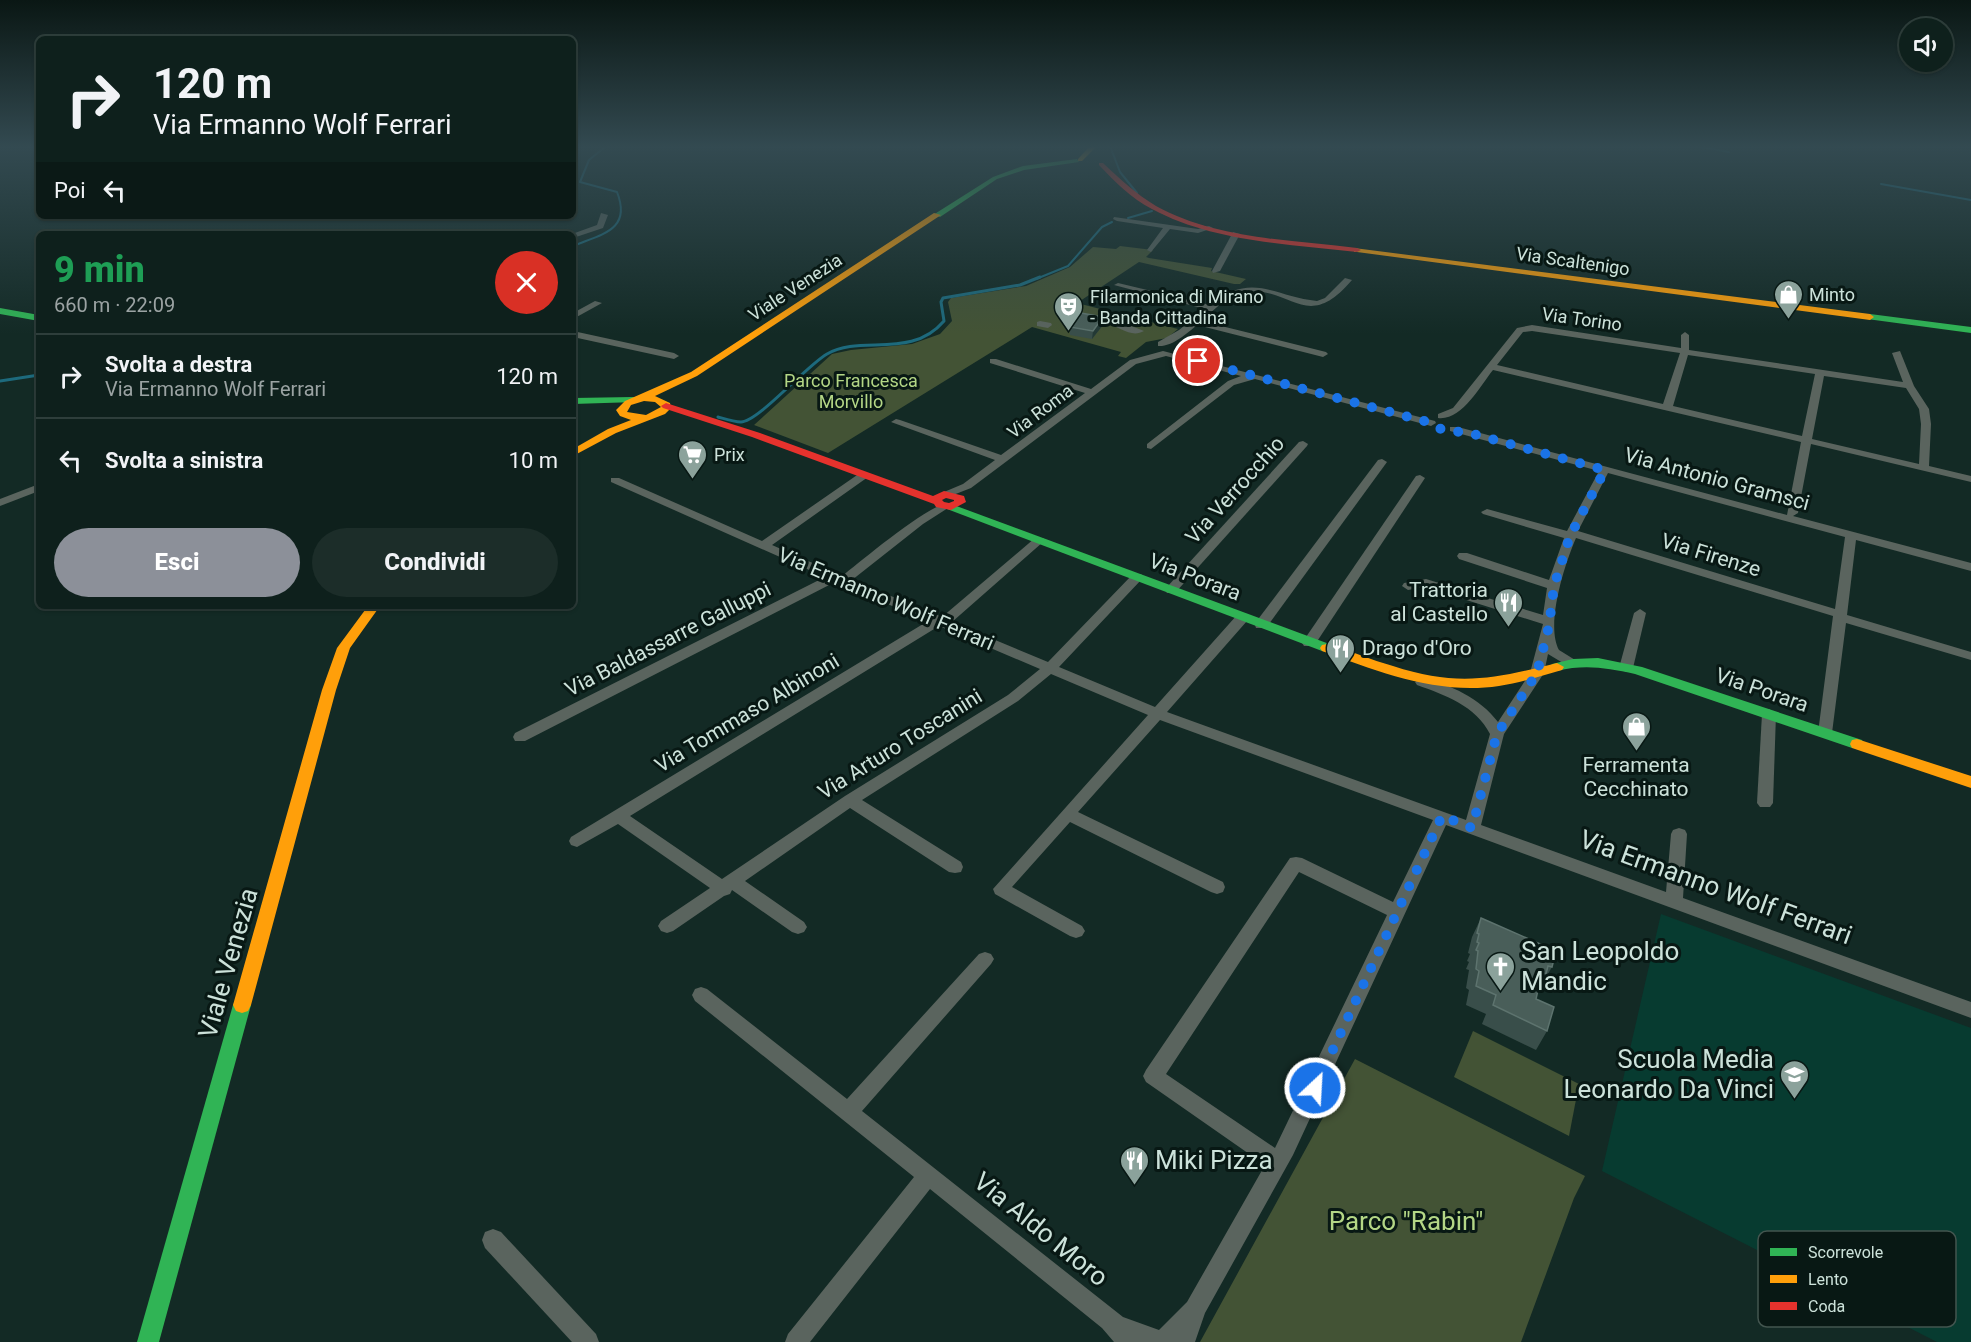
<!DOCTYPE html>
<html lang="it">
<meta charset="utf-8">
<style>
:root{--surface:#0e201c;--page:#1c2d29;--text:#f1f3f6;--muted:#9ba3a3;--line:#2e3e3b;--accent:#8c9099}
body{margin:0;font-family:Roboto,sans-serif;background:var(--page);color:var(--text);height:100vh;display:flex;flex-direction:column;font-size:22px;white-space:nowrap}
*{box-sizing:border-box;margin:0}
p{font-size:20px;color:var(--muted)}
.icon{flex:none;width:33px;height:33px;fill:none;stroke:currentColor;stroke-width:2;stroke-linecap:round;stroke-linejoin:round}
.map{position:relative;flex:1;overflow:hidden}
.side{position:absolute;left:36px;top:231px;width:540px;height:378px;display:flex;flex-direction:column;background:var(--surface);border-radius:9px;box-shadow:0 2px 4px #0004,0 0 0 2px var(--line)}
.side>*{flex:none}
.top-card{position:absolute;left:36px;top:36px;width:540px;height:183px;border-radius:9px;box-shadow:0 2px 4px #0004,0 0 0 2px var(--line);background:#0e201c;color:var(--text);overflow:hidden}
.buttons{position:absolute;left:1899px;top:18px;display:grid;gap:12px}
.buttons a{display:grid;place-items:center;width:54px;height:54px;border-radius:50%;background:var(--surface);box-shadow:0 2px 4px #0004,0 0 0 2px var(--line);font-size:30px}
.pin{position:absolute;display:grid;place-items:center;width:51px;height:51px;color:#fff;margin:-26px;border:3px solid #fff;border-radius:50%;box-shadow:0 2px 6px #0007}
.me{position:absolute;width:66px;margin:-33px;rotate:25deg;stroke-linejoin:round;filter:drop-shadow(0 0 4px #0008)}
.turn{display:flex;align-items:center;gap:21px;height:126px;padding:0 18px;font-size:27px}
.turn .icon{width:78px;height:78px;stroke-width:2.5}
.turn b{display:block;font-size:42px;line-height:51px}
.then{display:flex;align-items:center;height:57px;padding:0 18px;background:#0003;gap:12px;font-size:22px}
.round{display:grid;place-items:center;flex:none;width:63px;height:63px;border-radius:32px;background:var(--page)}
.overview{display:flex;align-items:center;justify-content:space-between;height:102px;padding:0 18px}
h1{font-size:36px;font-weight:800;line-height:45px;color:#1e9e55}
.button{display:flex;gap:12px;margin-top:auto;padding:12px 18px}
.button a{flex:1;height:69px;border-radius:36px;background:var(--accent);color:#fff;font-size:24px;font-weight:800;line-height:69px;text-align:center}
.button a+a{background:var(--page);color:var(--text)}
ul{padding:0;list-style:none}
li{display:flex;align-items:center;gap:18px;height:84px;padding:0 18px;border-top:2px solid var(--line)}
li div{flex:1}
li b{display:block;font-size:22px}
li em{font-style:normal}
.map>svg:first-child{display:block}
.built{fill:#073b30}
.green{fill:#435335}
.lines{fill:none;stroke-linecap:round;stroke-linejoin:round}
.stream-far1{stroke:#1d6a7d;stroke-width:2}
.stream{stroke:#1d6a7d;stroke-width:3}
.street{fill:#5a645e;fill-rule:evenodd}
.fast{fill:#30b455;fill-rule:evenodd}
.slow{fill:#ff9f0a;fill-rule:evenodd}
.jam{fill:#e5322d;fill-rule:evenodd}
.wall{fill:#394e4a}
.shaded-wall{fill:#233935}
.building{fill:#495e59;stroke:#5d736e;stroke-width:1.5}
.route{stroke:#1a73e8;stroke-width:10;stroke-dasharray:0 18}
.labels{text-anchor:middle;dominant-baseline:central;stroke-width:6;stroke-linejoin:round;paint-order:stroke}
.far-street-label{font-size:18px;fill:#cce2da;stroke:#081814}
.far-poi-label{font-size:18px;fill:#cce2da;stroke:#081814;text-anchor:start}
.far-park-label{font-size:18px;fill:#b4d786;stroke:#081814}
.street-label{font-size:21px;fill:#cce2da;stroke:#081814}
.poi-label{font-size:21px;fill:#cce2da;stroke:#081814;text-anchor:end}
.near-street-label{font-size:26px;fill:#cce2da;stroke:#081814}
.near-poi-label{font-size:26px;fill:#cce2da;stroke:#081814;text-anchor:start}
.near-park-label{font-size:26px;fill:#b4d786;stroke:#081814}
.key{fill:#081814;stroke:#43554f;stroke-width:1.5}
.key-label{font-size:16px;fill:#cce2da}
</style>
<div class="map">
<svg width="1971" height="1342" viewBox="0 0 1971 1342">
<rect width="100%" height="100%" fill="#132a25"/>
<path class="built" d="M1661,914L1971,1028V1342H1937L1602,1171Z"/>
<g class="green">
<path d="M1120,246L1153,250L1146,257L1149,258L1212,268L1211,271L1246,279L1240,284H1234L1139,262L1077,303L1178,329L1167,338L1146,342L1126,358L1118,356L1121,352L1032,327L828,453L754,425L832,354L851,350L912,344L940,334L952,321L948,302L951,298L1026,286L1070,267L1093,247L1116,249Z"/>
<path d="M1473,1031L1579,1084L1569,1136L1454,1077Z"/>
<path d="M1355,1059L1585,1176L1574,1198L1521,1342H1200Z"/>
</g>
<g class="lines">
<g class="stream-far1">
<path d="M1110,146L1120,172L1137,193"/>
<path d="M1696,146L1729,152"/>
<path d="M1881,184L1971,200"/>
<path d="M1128,218L1152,211"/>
<path d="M573,246C602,234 632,230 617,192L580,182L589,160L606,146"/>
<path d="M1036,279L1068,266L1102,227L1112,222"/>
</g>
<g class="stream">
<path d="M0,381L39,375"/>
<path d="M718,417C725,419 734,422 741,422C758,422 806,366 827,354C861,334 911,360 944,321L941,302L943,298L1020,285L1040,277"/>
</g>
<g class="street">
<path d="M601,213L608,215L603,228L573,238L572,234L597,225Z"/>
<path d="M1114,217L1198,229L1209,226L1213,228L1198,233L1170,229L1151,252L1147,250L1163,228L1117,221L1113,219Z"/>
<path d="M1233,232L1240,234L1220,271L1213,273L1212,271Z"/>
<path d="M1345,278L1352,280C1305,335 1292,284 1242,292C1228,295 1212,312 1201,321L1326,352L1328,354L1323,357L1197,325C1186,334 1172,347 1158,346V342L1179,330L1205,309L1114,285L1118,283L1210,305C1252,271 1272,296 1317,301L1325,298Z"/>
<path d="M595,301L602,303L573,319V313Z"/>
<path d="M1108,319H1114L1144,331C1132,338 1120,328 1108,323Z"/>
<path d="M1040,321L1051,323L1052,325L1048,328L1037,326V322Z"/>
<path d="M1532,325L1681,348V335L1685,332L1689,335V350L1903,382L1892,353L1900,351L1914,386L1929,409L1931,424L1929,466L1971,476V482L1811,444L1798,513L1793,516L1971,563V571L1856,540L1847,615L1971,652V660L1846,623L1832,733L1830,737H1820L1818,733L1833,616L1576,538C1565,563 1545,625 1559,650L1580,663L1578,666H1568L1548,654L1544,673L1504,734L1481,825L1666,892L1671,834L1673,830L1679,828L1685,830L1687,834L1683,898L1971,1002V1018L1446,825L1293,1155L1205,1313L1195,1342H1114L1102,1328L930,1189L810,1342H785L788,1334L914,1177L695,1001L692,995L695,989L701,987L707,989L847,1099L979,954L985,952L991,954L994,959L991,964L862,1111L1123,1317L1159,1330L1187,1302L1265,1165L1146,1082L1143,1076L1146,1070L1290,858L1296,857L1302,858L1393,902L1433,820L1160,720L1078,812L1223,882L1225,887L1223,892L1217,894L1211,892L1070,822L1012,887L1082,926L1085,931L1082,936L1076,938L1070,936L995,894L993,889L1148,715L1051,674L1018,701L862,800L961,862L963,867L961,872L955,873L949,872L850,808L745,881L804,922L807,927L804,932L798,934L792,932L732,890L730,894L724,896L673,931L667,933L661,931L658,926L661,921L710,888L618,824L577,847L571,845L569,841L571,837L928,621L835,582L525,741H515L513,737L515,733L825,577L611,482V478H619L762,541L860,473H868V477L772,545L842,576C859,563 932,501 948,504V508L923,524L852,580L942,617L1035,538H1043L1045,540L1043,542L952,622L1048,662L1133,574H1141L1143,577L1141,580L1059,667L1155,707L1237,615H1247L1248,618L1247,621L1167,712L1466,820L1490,734C1476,706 1445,695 1417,685L1415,682L1422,677C1450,685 1480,698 1498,722L1530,673L1543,624L1425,587L1408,590L1402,586L1404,583L1426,579L1543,615L1547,588L1459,559L1457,556L1459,553H1467L1549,580L1564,538L1483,514L1481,512L1487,509L1567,531L1599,471L1450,431V427H1458L1787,515L1801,442L1493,370C1480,386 1462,421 1438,418V414L1453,408L1517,328ZM1532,331L1680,353L1663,404L1497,365L1523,332ZM1688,355L1815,374L1802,436L1673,406ZM1824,376L1906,388L1919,409L1921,424L1919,464L1812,439ZM1608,473L1845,537L1835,609L1578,531ZM939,626L1040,669L1008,695L845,796L722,879L630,816ZM1299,872L1387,915L1275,1148L1166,1074Z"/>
<path d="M573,331L674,353L679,356L674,359L573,337Z"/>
<path d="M1163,351L1435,421L1436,423L1431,426L1255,379L1234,385L1151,449L1147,448V444L1228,381L1241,376L1166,356L1136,364L971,488L948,497L942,494L944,492L963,484L995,460L891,422L896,419L900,420L1001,455L1085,393L990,363V359H996L1091,389L1130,360Z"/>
<path d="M1303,441L1308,444L1307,446L1175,593H1167L1165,590L1167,587L1299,442Z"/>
<path d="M1382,459L1387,462L1266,628H1256L1255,625L1256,622L1378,460Z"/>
<path d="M1420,475L1425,478L1314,646H1304L1302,643L1304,640L1416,476Z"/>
<path d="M39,484V491L0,506V499Z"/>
<path d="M1640,609L1646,613L1633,668L1626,672L1619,668L1634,613Z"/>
<path d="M1769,709L1776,714L1773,803L1770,807H1760L1757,803L1762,714Z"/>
<path d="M493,1229L501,1232L596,1334L599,1342H572L485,1248L482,1240L485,1232Z"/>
</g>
<g class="fast">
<path d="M1077,159L1079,162L1024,170L997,179L940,217L933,215L993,177L1023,166Z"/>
<path d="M0,308L39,315V321L0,314Z"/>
<path d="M1870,314L1971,327V333L1867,319V315Z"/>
<path d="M633,397L636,398V402L573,404V398Z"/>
<path d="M951,504L1332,645L1334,648L1327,652L1322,651L947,509L945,507Z"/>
<path d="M1598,658L1642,667L1862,740L1864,744L1862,748H1852L1635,674C1607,668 1585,664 1557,671L1550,667L1552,664L1573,659Z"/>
<path d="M242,997L248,999L251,1005L159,1342H137L233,1005L236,999Z"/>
</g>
<g class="slow">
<path d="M1090,146H1097L1082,161H1078V159Z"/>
<path d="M934,213L941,215L697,376L655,396L670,403L671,408L665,414L616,433L573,456V449L608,429L631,420L620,416L616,410L625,401L691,372ZM644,401L655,402L661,407L646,415L627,412L631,405Z"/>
<path d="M1354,248L1870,314L1874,317L1870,320L1357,252H1354Z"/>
<path d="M368,606H380L350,648L336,690L251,1005L248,1011L242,1013L236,1011L233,1005L322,690L337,648Z"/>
<path d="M1327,644C1349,650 1371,660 1393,666C1458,687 1493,679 1557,663L1564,667L1562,670C1541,676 1520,683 1499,686C1437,695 1379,672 1322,651L1320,648L1322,645Z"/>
<path d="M1857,739L1971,776V788L1852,748L1850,744L1852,740Z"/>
</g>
<g class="jam">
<path d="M1099,163H1103C1120,179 1136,194 1156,206C1216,239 1291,240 1357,248L1361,250L1357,252C1289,244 1213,242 1152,209C1131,198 1115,182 1099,165Z"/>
<path d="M666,403L760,433L933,496L944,491L964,496L966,502L951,510L936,507L934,504L752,437L663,408L661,406ZM946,498L954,500V501L949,503L944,502L942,500Z"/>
</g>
</g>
<g class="wall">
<path d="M1103,325L1092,339L1070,335V327Z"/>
<path d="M1481,918L1552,967L1541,986H1540L1538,988L1536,999L1547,1031L1536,1050L1482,1024L1486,1014L1466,1005L1469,990L1466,988L1469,970L1466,969L1469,962L1467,961L1470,954L1468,953L1472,937Z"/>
</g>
<path class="shaded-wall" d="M1103,317V325L1092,339L1093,331Z"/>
<g class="building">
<path d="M1081,313L1103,317L1093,331L1070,327Z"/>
<path d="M1481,918L1556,951L1552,967L1548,966L1546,974L1542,972L1536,999L1554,1007L1547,1031L1493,1005L1496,995L1476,986L1479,971L1476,969L1478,951L1476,950L1479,943L1477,942L1479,934L1477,933Z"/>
</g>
<linearGradient id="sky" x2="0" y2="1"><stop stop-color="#0a1714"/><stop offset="0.44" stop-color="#334a51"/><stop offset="1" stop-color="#334a51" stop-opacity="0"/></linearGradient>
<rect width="1971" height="334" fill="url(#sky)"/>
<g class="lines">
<path class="route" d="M1198,361L1424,421L1441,429L1473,434L1605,470L1570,536L1554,586L1549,626L1537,673L1497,734L1472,828L1442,816L1315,1088"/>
</g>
<defs>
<symbol id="shop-pin" viewBox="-11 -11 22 30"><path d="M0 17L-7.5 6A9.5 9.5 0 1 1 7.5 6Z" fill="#8ba29b" stroke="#081814"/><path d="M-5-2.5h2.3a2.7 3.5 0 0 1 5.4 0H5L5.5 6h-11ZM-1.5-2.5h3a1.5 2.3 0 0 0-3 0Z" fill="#fff"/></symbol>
<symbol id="theatre-pin" viewBox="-11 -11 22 30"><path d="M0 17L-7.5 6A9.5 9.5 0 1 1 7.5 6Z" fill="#8ba29b" stroke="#081814"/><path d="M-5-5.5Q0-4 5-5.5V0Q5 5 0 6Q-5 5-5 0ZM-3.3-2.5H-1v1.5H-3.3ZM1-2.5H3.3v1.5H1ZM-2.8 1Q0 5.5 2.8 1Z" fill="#fff"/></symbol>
<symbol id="supermarket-pin" viewBox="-11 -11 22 30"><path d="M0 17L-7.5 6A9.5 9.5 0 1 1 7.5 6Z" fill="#8ba29b" stroke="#081814"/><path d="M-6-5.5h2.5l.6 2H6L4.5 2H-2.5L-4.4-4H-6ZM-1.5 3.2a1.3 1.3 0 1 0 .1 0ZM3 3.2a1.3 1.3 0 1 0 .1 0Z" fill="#fff"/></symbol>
<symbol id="restaurant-pin" viewBox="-11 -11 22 30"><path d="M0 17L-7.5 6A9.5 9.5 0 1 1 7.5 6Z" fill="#8ba29b" stroke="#081814"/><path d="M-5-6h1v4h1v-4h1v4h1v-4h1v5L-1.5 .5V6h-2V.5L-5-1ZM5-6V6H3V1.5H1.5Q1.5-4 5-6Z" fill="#fff"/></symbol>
<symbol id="church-pin" viewBox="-11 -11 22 30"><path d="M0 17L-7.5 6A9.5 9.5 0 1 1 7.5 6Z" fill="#8ba29b" stroke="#081814"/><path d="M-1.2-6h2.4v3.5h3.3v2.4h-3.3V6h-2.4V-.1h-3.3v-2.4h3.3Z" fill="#fff"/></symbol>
<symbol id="school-pin" viewBox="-11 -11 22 30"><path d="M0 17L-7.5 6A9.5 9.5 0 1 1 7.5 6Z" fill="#8ba29b" stroke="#081814"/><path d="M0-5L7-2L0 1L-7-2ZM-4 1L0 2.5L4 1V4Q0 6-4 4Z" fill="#fff"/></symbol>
</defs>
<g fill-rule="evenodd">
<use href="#shop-pin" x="1772" y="278" width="33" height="45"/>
<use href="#theatre-pin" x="1052" y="290" width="33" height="45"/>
<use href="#supermarket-pin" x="676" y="438" width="33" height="45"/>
<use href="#restaurant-pin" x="1492" y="586" width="33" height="45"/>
<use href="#restaurant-pin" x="1324" y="632" width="33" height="45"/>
<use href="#shop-pin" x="1620" y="710" width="33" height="45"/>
<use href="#church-pin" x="1484" y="950" width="33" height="45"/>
<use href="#school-pin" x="1778" y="1058" width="33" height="45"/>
<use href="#restaurant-pin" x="1118" y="1144" width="33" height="45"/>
</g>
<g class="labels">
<g class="far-street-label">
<text transform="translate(1573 261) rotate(8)">Via Scaltenigo</text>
<text transform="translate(795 287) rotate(-33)">Viale Venezia</text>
<text transform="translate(1582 319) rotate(8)">Via Torino</text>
<text transform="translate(1040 411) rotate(-37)">Via Roma</text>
</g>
<g class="far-poi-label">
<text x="1809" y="294">Minto</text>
<text x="1090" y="296">Filarmonica di Mirano<tspan x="1090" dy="21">- Banda Cittadina</tspan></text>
<text x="714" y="454">Prix</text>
</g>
<g class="far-park-label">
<text x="851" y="380">Parco Francesca<tspan x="851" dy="21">Morvillo</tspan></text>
</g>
<g class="street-label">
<text transform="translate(1717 479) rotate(15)">Via Antonio Gramsci</text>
<text transform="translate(1235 490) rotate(-48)">Via Verrocchio</text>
<text transform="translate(1711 555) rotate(17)">Via Firenze</text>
<text transform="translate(1195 577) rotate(21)">Via Porara</text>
<text transform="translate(886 599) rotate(23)">Via Ermanno Wolf Ferrari</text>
<text transform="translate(668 639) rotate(-27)">Via Baldassarre Galluppi</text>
<text transform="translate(1762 690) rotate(19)">Via Porara</text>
<text transform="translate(747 713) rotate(-31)">Via Tommaso Albinoni</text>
<text transform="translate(900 744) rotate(-32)">Via Arturo Toscanini</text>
</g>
<g class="poi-label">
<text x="1488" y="590">Trattoria<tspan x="1488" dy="24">al Castello</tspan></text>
<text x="1362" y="648" text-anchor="start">Drago d'Oro</text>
<text x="1636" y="765" text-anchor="middle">Ferramenta<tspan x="1636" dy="24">Cecchinato</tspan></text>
</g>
<g class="near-street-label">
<text transform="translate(1716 887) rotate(20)">Via Ermanno Wolf Ferrari</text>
<text transform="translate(228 963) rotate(-74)">Viale Venezia</text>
<text transform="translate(1041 1229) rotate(39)">Via Aldo Moro</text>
</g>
<g class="near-poi-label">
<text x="1521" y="951">San Leopoldo<tspan x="1521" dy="30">Mandic</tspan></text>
<text x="1774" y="1059" text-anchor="end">Scuola Media<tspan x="1774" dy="30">Leonardo Da Vinci</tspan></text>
<text x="1155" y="1160">Miki Pizza</text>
</g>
<g class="near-park-label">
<text x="1406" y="1221">Parco "Rabin"</text>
</g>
</g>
<rect x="1758" y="1231" width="198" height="96" rx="9" class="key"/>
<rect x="1770" y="1248" width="27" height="8" fill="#30b455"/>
<rect x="1770" y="1275" width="27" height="8" fill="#ff9f0a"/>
<rect x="1770" y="1302" width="27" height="8" fill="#e5322d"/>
<g class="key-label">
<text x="1808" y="1258">Scorrevole</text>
<text x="1808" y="1285">Lento</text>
<text x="1808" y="1312">Coda</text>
</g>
</svg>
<div class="buttons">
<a><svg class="icon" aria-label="sound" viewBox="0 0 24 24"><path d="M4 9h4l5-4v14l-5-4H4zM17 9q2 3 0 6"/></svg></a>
</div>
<div class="pin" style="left:1198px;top:361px;background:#d93025"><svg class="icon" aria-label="arrive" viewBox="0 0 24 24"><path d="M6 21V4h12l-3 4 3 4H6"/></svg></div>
<svg class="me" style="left:1315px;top:1088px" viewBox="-20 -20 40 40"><circle r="17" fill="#1a73e8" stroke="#fff" stroke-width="3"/><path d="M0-11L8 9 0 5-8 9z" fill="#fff"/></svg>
<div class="top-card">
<div class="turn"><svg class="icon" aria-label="right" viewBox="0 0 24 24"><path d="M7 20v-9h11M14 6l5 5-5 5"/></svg><div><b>120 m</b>Via Ermanno Wolf Ferrari</div></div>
<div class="then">Poi<svg class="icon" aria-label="left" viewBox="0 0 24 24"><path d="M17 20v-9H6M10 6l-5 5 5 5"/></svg></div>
</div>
<section class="side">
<div class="overview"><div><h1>9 min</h1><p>660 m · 22:09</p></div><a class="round" style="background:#d93025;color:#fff"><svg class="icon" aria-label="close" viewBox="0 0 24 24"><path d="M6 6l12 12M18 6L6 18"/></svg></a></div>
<ul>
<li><svg class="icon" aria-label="right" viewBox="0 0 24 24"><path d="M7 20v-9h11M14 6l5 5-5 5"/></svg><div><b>Svolta a destra</b><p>Via Ermanno Wolf Ferrari</p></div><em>120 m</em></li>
<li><svg class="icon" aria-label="left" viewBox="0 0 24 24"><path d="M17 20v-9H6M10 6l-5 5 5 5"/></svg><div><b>Svolta a sinistra</b></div><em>10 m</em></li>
</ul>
<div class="button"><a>Esci</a><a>Condividi</a></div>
</section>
</div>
